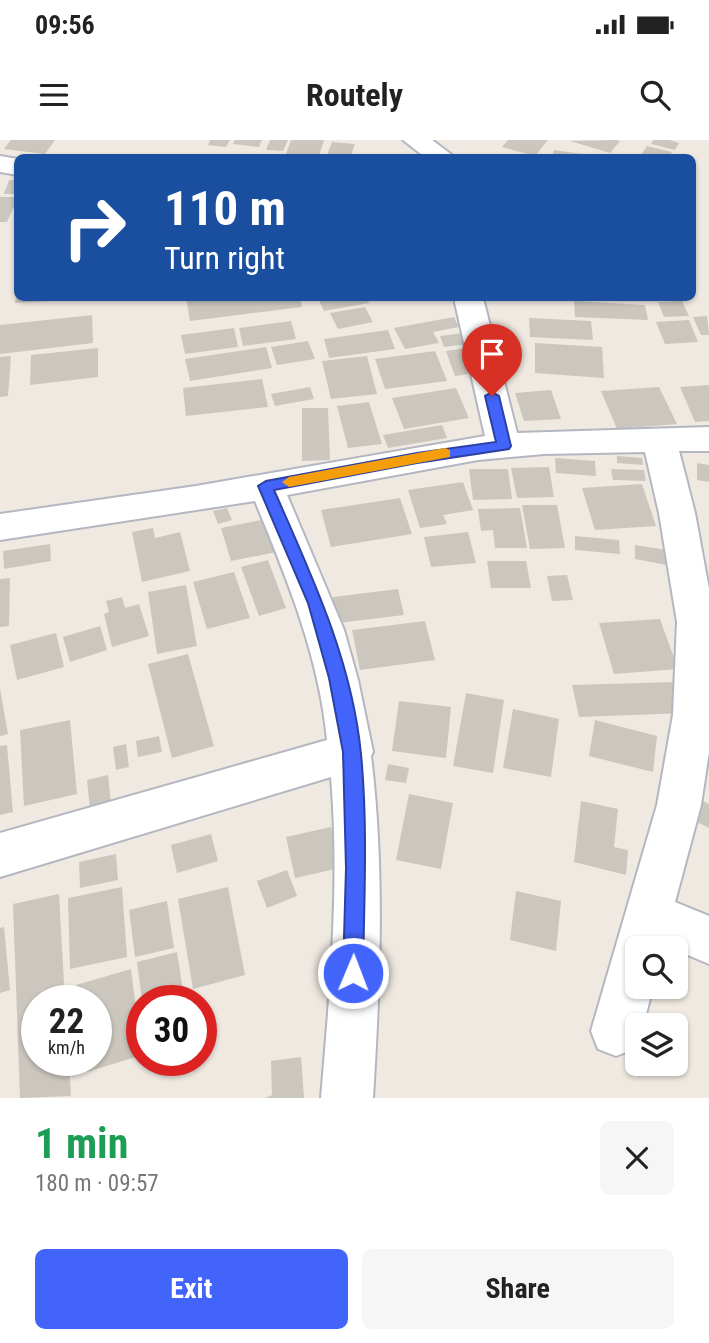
<!DOCTYPE html>
<meta charset="utf-8">
<style>
:root{--surface:#fff;--page:#f6f6f6;--text:#222;--muted:#767676;--accent:#4264fb}
body{margin:0;font-family:"Roboto Condensed",sans-serif;background:var(--page);color:var(--text);height:100vh;display:flex;flex-direction:column;font-size:26px;white-space:nowrap}
*{box-sizing:border-box;margin:0}
p{font-size:23px;color:var(--muted)}
.icon{flex:none;width:38px;height:38px;fill:none;stroke:currentColor;stroke-width:2;stroke-linecap:round;stroke-linejoin:round}
.map{position:relative;height:958px;overflow:hidden}
.details{display:flex;flex-direction:column;background:var(--surface);flex:1}
.details>*{flex:none}
.banner{position:absolute;left:14px;top:14px;width:682px;height:147px;border-radius:10px;box-shadow:0 2px 5px #0004;background:#1a4fa0;color:#fff;overflow:hidden}
.controls{position:absolute;left:625px;top:796px;display:grid;gap:14px}
.controls a{display:grid;place-items:center;width:63px;height:63px;border-radius:10px;background:var(--surface);box-shadow:0 2px 5px #0004;font-size:35px}
.speed{position:absolute;left:21px;top:845px;display:flex;gap:14px;font-size:35px;font-weight:700;text-align:center}
.speed>*{display:grid;place-content:center;width:91px;height:91px;border-radius:50%;background:var(--surface);box-shadow:0 2px 5px #0004;line-height:1}
.speed small{font-size:18px;font-weight:400}
.speed .limit{border:10px solid #d22;background:#fff;color:#111}
.pin{position:absolute;display:grid;place-items:center;width:60px;height:60px;color:#fff;margin:-72px -30px;border-radius:50% 50% 50% 0;rotate:-45deg;box-shadow:0 0 7px #0007}
.pin .icon{rotate:45deg}
.me{position:absolute;width:77px;margin:-38px;rotate:1deg;stroke-linejoin:round;filter:drop-shadow(0 0 5px #0008)}
.turn{display:flex;align-items:center;gap:24px;height:147px;padding:0 35px;font-size:32px}
.turn .icon{width:91px;height:91px;stroke-width:2.5}
.turn b{display:block;font-size:49px;line-height:60px}
.round{display:grid;place-items:center;flex:none;width:74px;height:74px;border-radius:10px;background:var(--page)}
.overview{display:flex;align-items:center;justify-content:space-between;height:119px;padding:0 35px}
h1{font-size:42px;font-weight:700;line-height:52px;color:#1e9e55}
.cta{display:flex;gap:14px;margin-top:auto;padding:14px 35px}
.cta a{flex:1;height:80px;border-radius:10px;background:var(--accent);color:#fff;font-size:28px;font-weight:700;line-height:80px;text-align:center}
.cta a+a{background:var(--page);color:var(--text)}
.status{display:flex;justify-content:space-between;align-items:center;height:49px;padding:0 35px;background:var(--surface);direction:ltr}
.status svg{height:19px;fill:currentColor}
header{display:flex;justify-content:space-between;align-items:center;height:91px;padding:0 35px;background:var(--surface);font-size:32px;font-weight:700}
.map>svg:first-child{display:block}
.building{fill:#cbc7bf}
.lines{fill:none;stroke-linecap:round;stroke-linejoin:round}
.minor-casing{stroke:#b4b7c1;stroke-width:4}
.minor{fill:#fff;fill-rule:evenodd}
.route{fill:#4264fb;stroke:#2b41a3;stroke-width:2}
.slow{fill:#f59e0b}
</style>
<div class="status"><b>09:56</b><svg viewBox="0 0 49 12"><path d="M0 12V9h3v3zM5 12V6h3v6zM10 12V3h3v9zM15 12V0h3v12zM26 1h20v11H26zM47 4h2v5h-2z"/></svg></div>
<header><svg class="icon" aria-label="menu" viewBox="0 0 24 24"><path d="M4 6h16M4 12h16M4 18h16"/></svg>Routely<svg class="icon" aria-label="search" viewBox="0 0 24 24"><circle cx="10" cy="10" r="6"/><path d="M15 15l6 6"/></svg></header>
<div class="map">
<svg width="709" height="958" viewBox="0 0 709 958">
<rect width="100%" height="100%" fill="#efe9e1"/>
<g class="building">
<path d="M11,0H55L45,14L4,9Z"/>
<path d="M210,0H230L226,7L208,5Z"/>
<path d="M235,0H262L259,7L233,4Z"/>
<path d="M270,0H288L283,11L266,10Z"/>
<path d="M291,0H324L319,16L286,14Z"/>
<path d="M508,0H548L535,16L502,7Z"/>
<path d="M616,0L620,1L610,13L570,1Z"/>
<path d="M653,0H669L679,3L675,10L651,4Z"/>
<path d="M332,2L355,4L350,18H326Z"/>
<path d="M647,6L672,12L669,18L641,15Z"/>
<path d="M554,10L596,16V18H552Z"/>
<path d="M9,40H18V54H4Z"/>
<path d="M0,57H18L7,82H0Z"/>
<path d="M16,158H65V160L15,163Z"/>
<path d="M186,158H300L302,167L190,181Z"/>
<path d="M318,158H367L369,163L324,171Z"/>
<path d="M574,161L645,165L648,180L575,177Z"/>
<path d="M682,161L689,176L664,177L658,162Z"/>
<path d="M365,167L373,182L338,189L330,173Z"/>
<path d="M92,175L93,203L0,214V185Z"/>
<path d="M707,176L709,195H701L693,177Z"/>
<path d="M454,177L459,187L433,192L439,203L405,209L394,188Z"/>
<path d="M529,178L591,181L593,200L530,197Z"/>
<path d="M689,180L698,202L665,204L656,182Z"/>
<path d="M291,181L296,199L243,206L239,188Z"/>
<path d="M234,188L238,207L185,214L181,195Z"/>
<path d="M388,190L395,209L329,218L324,199Z"/>
<path d="M471,192L476,203L444,207L440,196Z"/>
<path d="M308,201L315,219L277,225L271,207Z"/>
<path d="M535,203L602,207L604,238L535,233Z"/>
<path d="M266,207L272,228L190,241L185,219Z"/>
<path d="M98,208V237L30,245L31,215Z"/>
<path d="M467,208L476,233L455,236L446,211Z"/>
<path d="M435,211L447,241L385,249L375,219Z"/>
<path d="M11,216L8,256L0,257V217Z"/>
<path d="M367,216L377,254L331,259L322,221Z"/>
<path d="M262,239L268,267L186,276L183,248Z"/>
<path d="M709,245V281L695,282L680,247Z"/>
<path d="M310,247L314,259L275,266L271,254Z"/>
<path d="M659,247L677,284L617,289L601,251Z"/>
<path d="M456,248L469,278L404,289L392,258Z"/>
<path d="M551,250L561,279L524,281L515,253Z"/>
<path d="M369,262L382,304L348,308L337,266Z"/>
<path d="M302,268H328L330,320L302,321Z"/>
<path d="M442,285L447,298L388,308L383,295Z"/>
<path d="M617,316L642,318L643,325L617,323Z"/>
<path d="M555,318L595,321L596,336L556,333Z"/>
<path d="M697,323L709,325V342L697,340Z"/>
<path d="M549,327L554,357L517,358L511,328Z"/>
<path d="M469,329H508L512,359L473,360Z"/>
<path d="M611,329L644,330L646,341L613,340Z"/>
<path d="M463,342L473,370L443,375L447,384L420,388L408,350Z"/>
<path d="M642,344L656,386L595,390L582,348Z"/>
<path d="M400,358L412,394L331,407L321,370Z"/>
<path d="M522,365H557L565,408L530,409Z"/>
<path d="M227,368L232,380L218,384L213,371Z"/>
<path d="M520,368L527,408H495L493,390L481,391L478,369Z"/>
<path d="M266,379L277,412L231,421L221,388Z"/>
<path d="M153,388L155,398L180,392L190,431L142,442L132,392Z"/>
<path d="M468,392L476,423L431,427L424,397Z"/>
<path d="M575,396L619,400L620,414L575,410Z"/>
<path d="M50,404L51,421L4,429L3,411Z"/>
<path d="M635,405L667,410V425L635,419Z"/>
<path d="M268,420L286,468L259,476L241,427Z"/>
<path d="M487,421H526L531,448H491Z"/>
<path d="M234,432L250,478L207,489L193,442Z"/>
<path d="M567,435L573,460L552,461L547,436Z"/>
<path d="M10,438L9,486L0,487V439Z"/>
<path d="M186,445L197,506L157,514L148,452Z"/>
<path d="M398,449L404,475L338,483L333,457Z"/>
<path d="M122,457L125,468L139,464L149,496L112,507L104,474L109,472L106,461Z"/>
<path d="M660,479L678,529L614,534L599,483Z"/>
<path d="M425,481L435,520L360,530L352,490Z"/>
<path d="M100,486L107,510L70,522L63,497Z"/>
<path d="M56,493L64,527L17,540L10,505Z"/>
<path d="M188,514L214,606L172,618L148,524Z"/>
<path d="M677,542L686,573L579,577L572,545Z"/>
<path d="M0,549L8,594L0,596Z"/>
<path d="M466,553L504,560L493,633L453,626Z"/>
<path d="M399,561L451,567L446,618L392,611Z"/>
<path d="M513,569L559,579L551,637L503,628Z"/>
<path d="M70,580L77,654L24,666L20,590Z"/>
<path d="M595,580L657,596L653,632L589,616Z"/>
<path d="M159,596L162,612L138,617L136,601Z"/>
<path d="M126,604L129,627L116,630L113,607Z"/>
<path d="M7,605L13,672L0,675V606Z"/>
<path d="M388,624L409,628L406,643L385,640Z"/>
<path d="M108,635L111,664L90,669L87,640Z"/>
<path d="M409,654L453,663L441,729L396,720Z"/>
<path d="M701,660L709,664V688L693,680Z"/>
<path d="M581,661L618,669L614,707L628,710L626,735L574,722Z"/>
<path d="M331,687L340,728L295,738L286,697Z"/>
<path d="M211,694L218,721L177,733L171,705Z"/>
<path d="M116,714L118,740L80,748L79,722Z"/>
<path d="M287,730L297,756L267,768L257,741Z"/>
<path d="M122,747L127,817L70,829L68,758Z"/>
<path d="M228,747L245,835L193,849L178,759Z"/>
<path d="M516,751L561,761L556,811L510,800Z"/>
<path d="M59,754L65,861H37V920H69L71,956L20,958L13,764Z"/>
<path d="M167,761L174,808L135,817L129,770Z"/>
<path d="M4,787L10,850L0,853V788Z"/>
<path d="M177,812L184,856L163,861H142L137,822Z"/>
<path d="M131,829L142,915L87,932L85,920H96V861H78L76,845Z"/>
<path d="M301,917L304,958H265L272,955L271,921Z"/>
</g>
<g class="lines">
<defs>
<g id="minor">
<path d="M403,0H432L456,18H426Z"/>
<path d="M0,16L18,19V35L0,32Z"/>
<path d="M454,158H483L517,293L709,287V311H679L695,373L709,449V612L701,665L675,762L709,776V824L664,805L663,808H637V847H653L643,886H637V901L634,909L616,916L598,909L591,891L657,665L673,575L677,482L659,373L645,312L544,314L478,320L287,355L344,490L358,540L373,612L371,616C385,730 380,844 373,958H321C330,852 340,744 331,637L0,737V693L327,600C319,516 287,439 255,361L0,400V374L196,346L485,296Z"/>
</g>
</defs>
<use href="#minor" class="minor-casing"/>
<use href="#minor" class="minor"/>
</g>
<path class="route" d="M492,252L499,256L511,306L509,309L417,323L274,350C311,434 352,520 361,614C368,686 364,761 363,833L360,840L353,843L346,840L343,833L346,728L343,612L329,538L308,463L258,346L266,341L417,313L496,302L485,256Z"/>
<path class="slow" d="M445,308L450,310V317L289,347L282,342L289,337Z"/>
</svg>
<div class="controls">
<a><svg class="icon" aria-label="search" viewBox="0 0 24 24"><circle cx="10" cy="10" r="6"/><path d="M15 15l6 6"/></svg></a>
<a><svg class="icon" aria-label="layers" viewBox="0 0 24 24"><path d="M12 4l9 5-9 5-9-5zM3 14l9 5 9-5"/></svg></a>
</div>
<div class="speed"><div>22<small>km/h</small></div><div class="limit">30</div></div>
<div class="pin" style="left:492px;top:256px;background:#d93025"><svg class="icon" aria-label="arrive" viewBox="0 0 24 24"><path d="M6 21V4h12l-3 4 3 4H6"/></svg></div>
<svg class="me" style="left:353px;top:833px" viewBox="-20 -20 40 40"><circle r="17" fill="#4264fb" stroke="#fff" stroke-width="3"/><path d="M0-11L8 9 0 5-8 9z" fill="#fff"/></svg>
<div class="banner">
<div class="turn"><svg class="icon" aria-label="right" viewBox="0 0 24 24"><path d="M7 20v-9h11M14 6l5 5-5 5"/></svg><div><b>110 m</b>Turn right</div></div>
</div>
</div>
<section class="details">
<div class="overview"><div><h1>1 min</h1><p>180 m · 09:57</p></div><a class="round"><svg class="icon" aria-label="close" viewBox="0 0 24 24"><path d="M6 6l12 12M18 6L6 18"/></svg></a></div>
<div class="cta"><a>Exit</a><a>Share</a></div>
</section>
